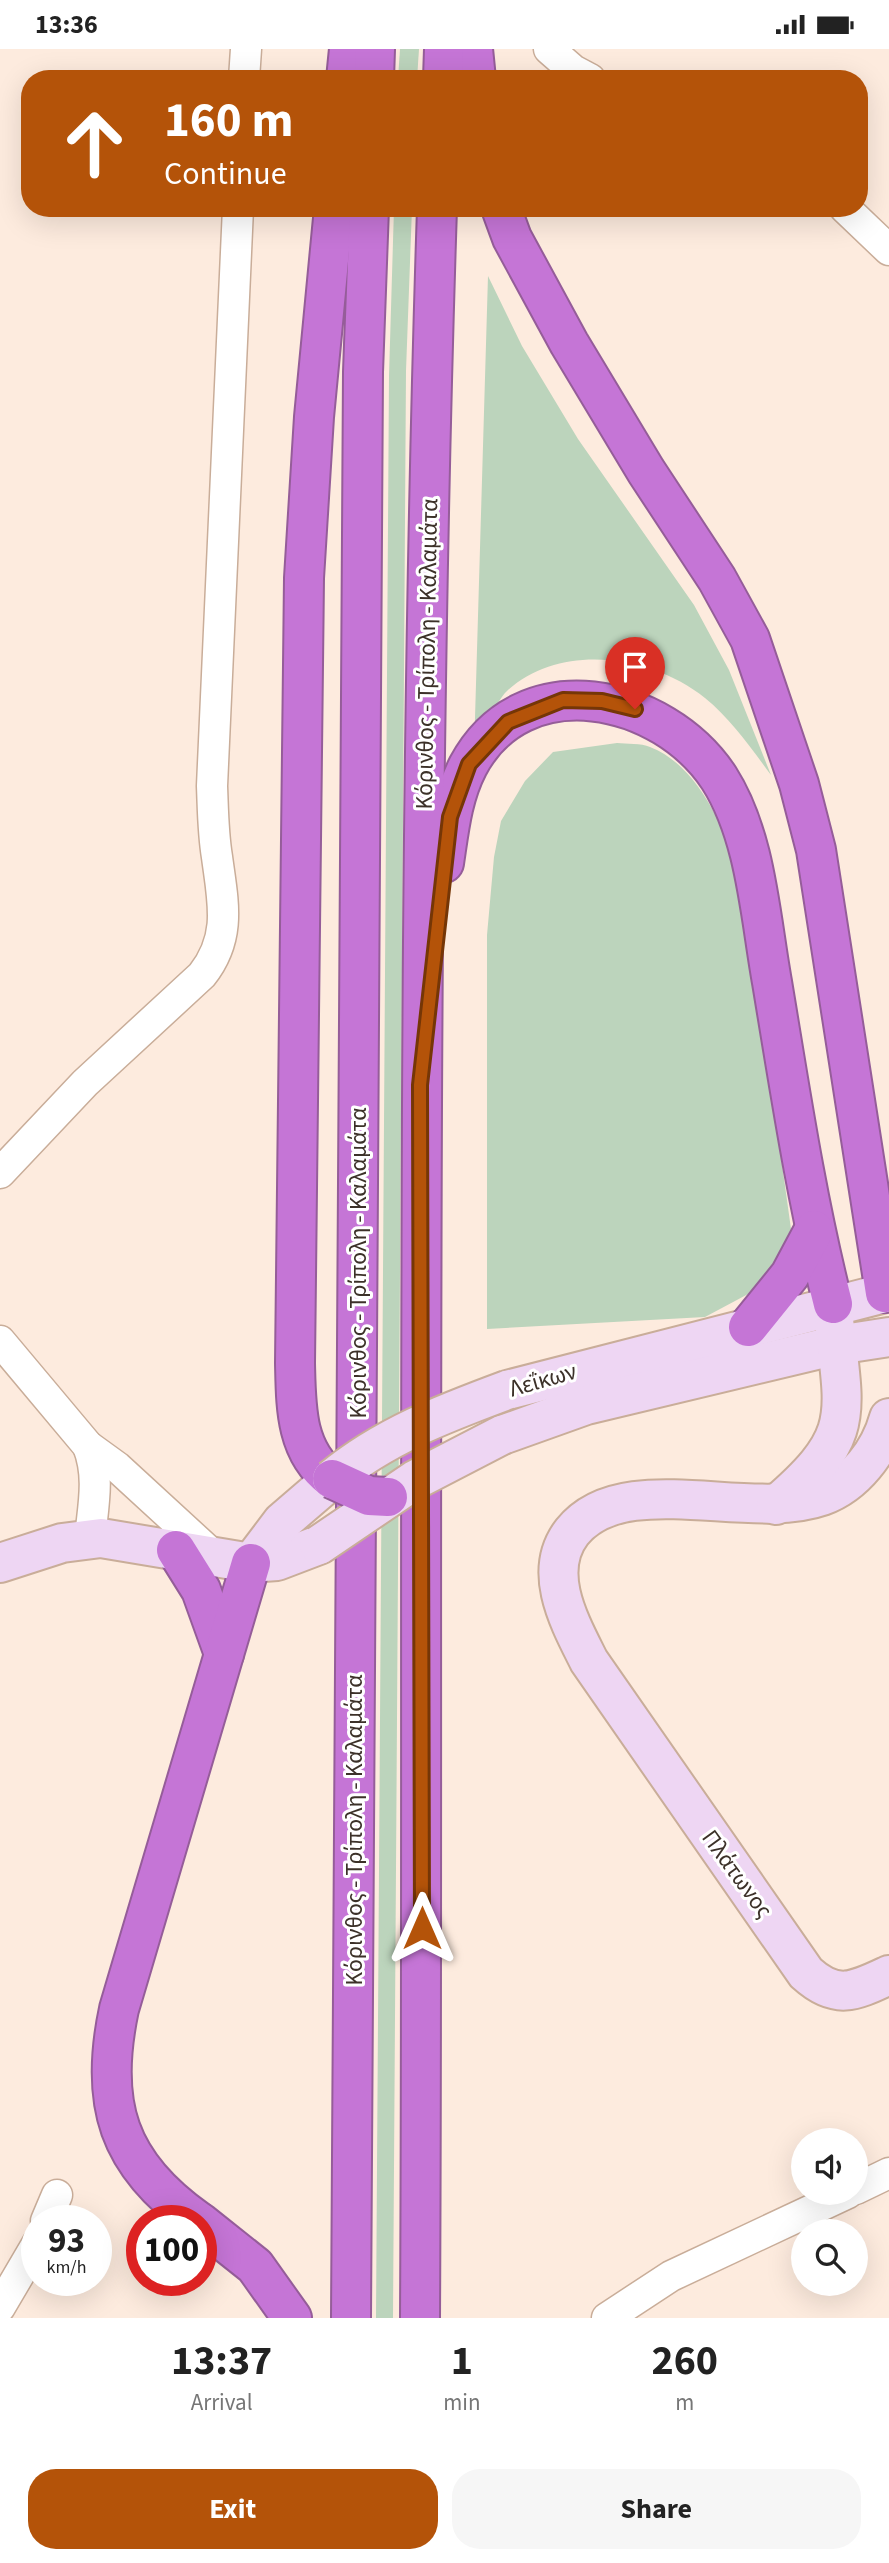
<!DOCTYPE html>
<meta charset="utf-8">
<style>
:root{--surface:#fff;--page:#f6f6f6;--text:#222;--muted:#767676;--accent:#b45309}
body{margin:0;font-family:"Source Sans 3",sans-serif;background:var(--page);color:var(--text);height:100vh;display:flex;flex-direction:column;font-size:26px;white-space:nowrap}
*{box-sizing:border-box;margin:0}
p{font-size:23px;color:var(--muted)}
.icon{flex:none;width:38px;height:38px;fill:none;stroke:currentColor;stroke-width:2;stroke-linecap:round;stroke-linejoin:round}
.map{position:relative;height:2269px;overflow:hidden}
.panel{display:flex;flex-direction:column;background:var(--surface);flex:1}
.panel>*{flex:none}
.top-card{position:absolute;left:21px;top:21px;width:847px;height:147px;border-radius:28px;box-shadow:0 7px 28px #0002;background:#b45309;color:#fff;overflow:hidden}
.buttons{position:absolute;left:791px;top:2079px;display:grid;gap:14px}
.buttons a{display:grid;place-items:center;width:77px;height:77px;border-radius:50%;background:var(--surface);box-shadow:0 7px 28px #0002;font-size:35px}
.speed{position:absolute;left:21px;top:2156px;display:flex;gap:14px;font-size:35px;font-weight:700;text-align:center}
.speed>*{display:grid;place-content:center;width:91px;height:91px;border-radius:50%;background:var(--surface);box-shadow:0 7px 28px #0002;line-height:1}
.speed small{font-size:18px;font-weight:400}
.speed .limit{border:10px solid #d22;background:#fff;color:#111}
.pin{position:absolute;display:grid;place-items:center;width:60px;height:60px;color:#fff;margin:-72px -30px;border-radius:50% 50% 50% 0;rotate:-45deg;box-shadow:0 0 7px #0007}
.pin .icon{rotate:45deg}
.me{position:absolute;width:77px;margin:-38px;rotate:0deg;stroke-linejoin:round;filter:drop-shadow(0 0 5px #0008)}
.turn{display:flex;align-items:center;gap:24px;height:147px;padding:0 28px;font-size:32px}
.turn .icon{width:91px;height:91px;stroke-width:2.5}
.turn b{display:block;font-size:49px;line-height:60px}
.eta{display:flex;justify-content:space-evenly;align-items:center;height:119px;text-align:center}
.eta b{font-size:42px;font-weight:700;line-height:49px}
.cta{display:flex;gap:14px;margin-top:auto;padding:14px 28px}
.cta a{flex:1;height:80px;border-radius:28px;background:var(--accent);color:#fff;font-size:28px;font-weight:700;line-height:80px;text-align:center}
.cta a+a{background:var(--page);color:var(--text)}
.status{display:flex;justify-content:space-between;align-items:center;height:49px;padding:0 35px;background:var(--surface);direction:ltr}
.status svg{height:19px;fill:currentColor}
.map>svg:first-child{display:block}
.green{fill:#bcd4bc}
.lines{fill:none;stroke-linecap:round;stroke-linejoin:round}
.street-casing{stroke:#c9ad99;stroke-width:33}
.secondary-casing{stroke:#c9ad99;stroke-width:42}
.highway-casing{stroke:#955d99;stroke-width:42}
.street{stroke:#fff;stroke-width:30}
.secondary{stroke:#eed6f3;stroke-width:38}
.highway{stroke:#c575d6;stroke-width:38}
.secondary-bridge-casing{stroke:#c9ad99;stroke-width:42;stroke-linecap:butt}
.highway-bridge-casing{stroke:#955d99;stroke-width:42;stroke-linecap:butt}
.secondary-bridge{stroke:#eed6f3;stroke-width:38}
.highway-bridge{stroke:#c575d6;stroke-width:38}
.route-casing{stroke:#753606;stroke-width:18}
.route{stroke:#b45309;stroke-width:12}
.labels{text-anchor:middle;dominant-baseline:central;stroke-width:6;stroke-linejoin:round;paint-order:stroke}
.street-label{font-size:24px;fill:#3c3129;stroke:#fff}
</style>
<div class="status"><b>13:36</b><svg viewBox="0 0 49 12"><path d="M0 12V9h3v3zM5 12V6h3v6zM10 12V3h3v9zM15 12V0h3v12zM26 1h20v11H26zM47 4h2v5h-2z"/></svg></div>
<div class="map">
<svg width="889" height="2269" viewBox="0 0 889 2269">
<rect width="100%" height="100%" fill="#fdebde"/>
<g class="green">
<path d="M400,0H419L417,30H398Z"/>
<path d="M394,159H412L406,322L393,2269H376L389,327Z"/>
<path d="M488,227L522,297L578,390L694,556L729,621L771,726C751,699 731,670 705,649C651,606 561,593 507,642C495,653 482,688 474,703Z"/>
<path d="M617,694C627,695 641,694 650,698C701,718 724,782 742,828L791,1180L776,1217L750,1244L705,1268L487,1280V886L494,808L501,772L525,732L553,703Z"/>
</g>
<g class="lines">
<defs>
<g id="street">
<path d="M549,0L573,21L590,30"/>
<path d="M244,30L246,0"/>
<path d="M845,159L889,201"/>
<path d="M0,1124L85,1034L202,926C232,888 223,853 217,808C213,784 213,761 212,737L238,159"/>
<path d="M0,1292L88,1397L117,1418L215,1508"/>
<path d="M88,1397C100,1428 93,1457 90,1489"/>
<path d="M856,2140L889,2124"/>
<path d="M46,2172L57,2146"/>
<path d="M0,2258L37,2195"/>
<path d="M607,2269L671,2227L848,2144"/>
</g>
<g id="secondary">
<path d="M507,1341L889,1243"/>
<path d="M889,1369C880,1402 855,1435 822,1447C749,1473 623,1419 572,1483C541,1523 570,1574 589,1612L806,1924C837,1952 855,1942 889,1926"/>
<path d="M502,1386L586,1356L837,1296L889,1288"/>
<path d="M776,1456C856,1387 845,1369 834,1271"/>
<path d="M0,1514L62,1494L101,1489L251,1514L277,1512L319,1496"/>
<path d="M251,1514L282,1473L332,1430"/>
</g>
<g id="highway">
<path d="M473,0L476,30"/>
<path d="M346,30L349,0"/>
<path d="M374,30L375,0"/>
<path d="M443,30L444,0"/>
<path d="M501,159L512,189L569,294L646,422L717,530L750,590L799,735L816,801L885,1244"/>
<path d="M444,814C449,781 452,748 468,717C523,614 663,644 719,729C756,787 760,866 772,933C790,1041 806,1149 833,1255"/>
<path d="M748,1278L790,1226L814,1181"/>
<path d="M332,1430C295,1402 296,1357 295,1314L304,529L314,368L334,159"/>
<path d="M176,1501L201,1541L224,1605"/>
<path d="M198,2172C117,2115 99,2054 119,1960L251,1514"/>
<path d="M201,2174L255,2217L292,2269"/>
<path d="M351,2269L363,323L369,159"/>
<path d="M420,2269C424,1566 414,862 437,159"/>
</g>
</defs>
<use href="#street" class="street-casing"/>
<use href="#secondary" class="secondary-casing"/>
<use href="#highway" class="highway-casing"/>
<use href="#street" class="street"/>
<use href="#secondary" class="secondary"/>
<use href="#highway" class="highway"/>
<defs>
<g id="secondary-bridge">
<path d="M332,1430C384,1387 445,1364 507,1341"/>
<path d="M319,1496L415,1431L502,1386"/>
</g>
<path id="highway-bridge" d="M332,1430L369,1447L388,1448"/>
</defs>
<use href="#secondary-bridge" class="secondary-bridge-casing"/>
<use href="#highway-bridge" class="highway-bridge-casing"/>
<use href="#secondary-bridge" class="secondary-bridge"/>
<use href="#highway-bridge" class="highway-bridge"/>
</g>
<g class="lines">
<defs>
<path id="route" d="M422,1879L420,1036L450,768L469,715L508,673L563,651L602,652L635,660"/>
</defs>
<use href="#route" class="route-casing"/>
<use href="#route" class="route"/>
</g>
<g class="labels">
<g class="street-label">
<text transform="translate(427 605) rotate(-89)">Κόρινθος - Τρίπολη - Καλαμάτα</text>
<text transform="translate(358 1214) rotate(-90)">Κόρινθος - Τρίπολη - Καλαμάτα</text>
<text transform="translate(543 1331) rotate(-16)">Λεΐκων</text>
<text transform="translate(354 1781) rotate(-90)">Κόρινθος - Τρίπολη - Καλαμάτα</text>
<text transform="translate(737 1825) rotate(54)">Πλάτωνος</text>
</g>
</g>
</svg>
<div class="buttons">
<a><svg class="icon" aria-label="sound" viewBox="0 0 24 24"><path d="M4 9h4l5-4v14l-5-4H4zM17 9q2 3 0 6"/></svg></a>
<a><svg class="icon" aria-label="search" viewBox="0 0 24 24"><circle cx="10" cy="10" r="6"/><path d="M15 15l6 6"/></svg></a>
</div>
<div class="speed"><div>93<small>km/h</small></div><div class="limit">100</div></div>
<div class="pin" style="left:635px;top:660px;background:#d93025"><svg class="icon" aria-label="arrive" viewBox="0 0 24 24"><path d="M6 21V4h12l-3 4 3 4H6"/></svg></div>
<svg class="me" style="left:422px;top:1879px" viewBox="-20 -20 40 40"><path d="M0-17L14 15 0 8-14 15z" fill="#b45309" stroke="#fff" stroke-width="4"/></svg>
<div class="top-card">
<div class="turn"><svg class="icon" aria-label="ahead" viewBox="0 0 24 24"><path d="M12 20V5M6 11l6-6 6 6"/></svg><div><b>160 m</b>Continue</div></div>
</div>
</div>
<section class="panel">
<div class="eta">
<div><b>13:37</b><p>Arrival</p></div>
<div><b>1</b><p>min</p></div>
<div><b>260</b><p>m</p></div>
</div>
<div class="cta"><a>Exit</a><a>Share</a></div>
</section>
